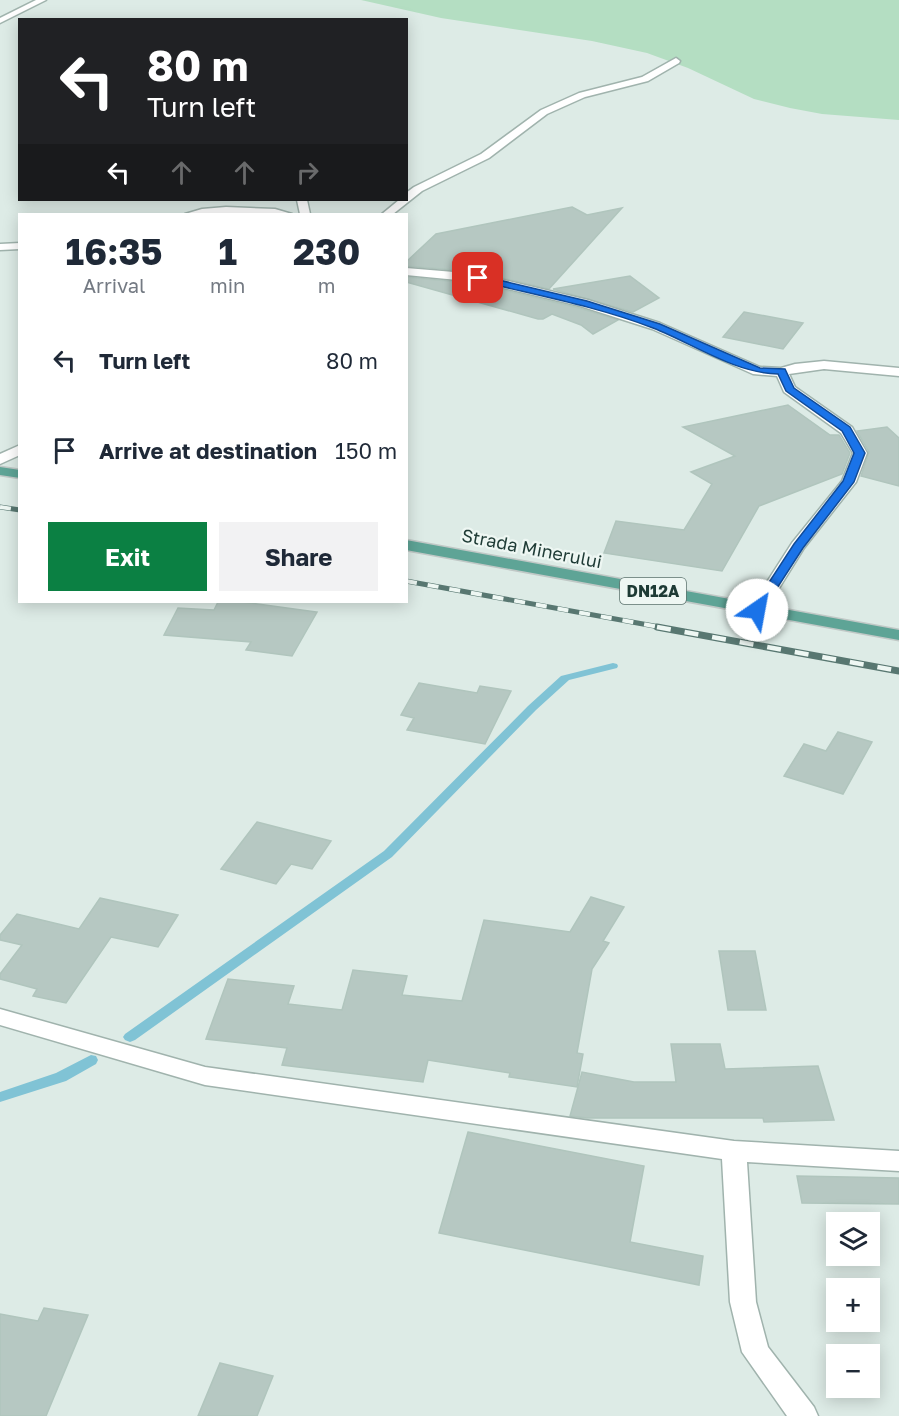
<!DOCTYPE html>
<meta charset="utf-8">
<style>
:root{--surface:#fff;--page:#f2f2f3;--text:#1f2937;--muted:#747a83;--accent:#0b8043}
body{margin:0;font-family:"Golos Text",sans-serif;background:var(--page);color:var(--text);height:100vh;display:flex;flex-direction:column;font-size:22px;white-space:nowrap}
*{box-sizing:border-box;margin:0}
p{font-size:20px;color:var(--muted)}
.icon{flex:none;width:33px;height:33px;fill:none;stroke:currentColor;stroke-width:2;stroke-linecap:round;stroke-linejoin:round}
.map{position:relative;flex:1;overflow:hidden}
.side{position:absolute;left:18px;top:213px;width:390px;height:390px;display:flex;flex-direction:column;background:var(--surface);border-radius:0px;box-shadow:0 3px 15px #0003}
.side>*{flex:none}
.top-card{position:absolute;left:18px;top:18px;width:390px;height:183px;border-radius:0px;box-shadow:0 3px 15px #0003;background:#202124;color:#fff;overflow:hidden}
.tools{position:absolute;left:826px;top:1212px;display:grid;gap:12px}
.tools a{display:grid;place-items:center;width:54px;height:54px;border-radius:0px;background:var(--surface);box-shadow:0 3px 15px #0003;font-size:30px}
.pin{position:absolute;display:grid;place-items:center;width:51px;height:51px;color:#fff;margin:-26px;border-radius:12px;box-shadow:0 3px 9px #0006}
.me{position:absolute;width:66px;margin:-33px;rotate:33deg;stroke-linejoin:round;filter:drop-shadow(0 0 4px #0008)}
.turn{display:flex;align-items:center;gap:21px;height:126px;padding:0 30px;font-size:27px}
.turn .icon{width:78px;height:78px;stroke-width:2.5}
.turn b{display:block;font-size:42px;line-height:51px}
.lanes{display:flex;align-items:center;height:57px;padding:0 30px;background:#0003;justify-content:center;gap:30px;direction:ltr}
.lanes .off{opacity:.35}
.eta{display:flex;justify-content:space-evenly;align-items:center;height:102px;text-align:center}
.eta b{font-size:36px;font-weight:700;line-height:42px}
.cta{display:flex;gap:12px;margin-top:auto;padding:12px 30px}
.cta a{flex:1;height:69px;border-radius:0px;background:var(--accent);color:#fff;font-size:24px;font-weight:700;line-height:69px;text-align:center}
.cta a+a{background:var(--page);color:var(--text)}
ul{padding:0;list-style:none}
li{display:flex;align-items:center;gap:18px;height:90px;padding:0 30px}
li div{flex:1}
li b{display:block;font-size:22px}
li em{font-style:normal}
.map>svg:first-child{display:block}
.green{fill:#b4dec2}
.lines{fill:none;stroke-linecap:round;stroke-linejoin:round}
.stream{fill:#80c3d5;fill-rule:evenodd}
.building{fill:#b6c8c2;stroke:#b0c5bd;stroke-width:1.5}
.minor-casing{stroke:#a0b3ad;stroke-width:3}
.major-casing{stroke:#c0c8c6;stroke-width:3}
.minor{fill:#fff;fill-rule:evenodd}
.major{fill:#5ea496;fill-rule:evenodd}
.rail-far1-casing{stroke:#587771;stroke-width:5}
.rail-casing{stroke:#587771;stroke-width:7}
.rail-far1{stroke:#eef7f3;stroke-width:4;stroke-dasharray:11;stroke-linecap:butt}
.rail{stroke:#eef7f3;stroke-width:4.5;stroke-dasharray:14;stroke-linecap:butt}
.route{fill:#1a73e8;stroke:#114b97;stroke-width:1.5}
.labels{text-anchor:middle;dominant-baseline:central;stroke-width:4.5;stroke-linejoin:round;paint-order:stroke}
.shield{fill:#eef7f3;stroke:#5c736e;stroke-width:1.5}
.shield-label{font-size:16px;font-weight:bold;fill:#1e3b35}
.street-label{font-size:18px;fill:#1e3b35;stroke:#eef7f3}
</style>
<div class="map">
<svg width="899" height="1416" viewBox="0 0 899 1416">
<rect width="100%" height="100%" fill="#ddebe6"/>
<path class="green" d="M361,0H899V120L822,114L790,108L754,99L688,68L647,53L592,41L441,18Z"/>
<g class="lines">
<g class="stream">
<path d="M613,663L617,664L618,666L617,668L569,680L536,710L392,857L135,1040L130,1042L125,1040L123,1037L125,1034L384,851L528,706L561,676Z"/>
<path d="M91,1055L96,1056L98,1060L96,1064L66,1081L0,1102V1092L56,1073Z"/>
</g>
</g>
<g class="building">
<path d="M572,207L587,215L622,208L549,289L478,272L406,266V262L436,234Z"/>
<path d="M630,276L659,298L633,312L553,289Z"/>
<path d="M406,277L478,284L579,308L618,320L593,334L581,325L552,314L543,319H538L406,282Z"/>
<path d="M744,312L803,323L783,349L723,337Z"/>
<path d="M788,405L830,435H839L850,453L842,474L759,506L722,571L604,553L616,521L684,530L712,484L691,472L735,456L683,427Z"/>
<path d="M887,427L899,438V486L861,476L869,452L857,431Z"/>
<path d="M218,602H242L317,612L292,656L246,650L251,642L164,635L178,608L214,610Z"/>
<path d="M419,683L477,693L480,686L511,691L485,744L407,730L414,718L401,715Z"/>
<path d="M838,732L872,742L843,794L784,776L804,744L826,751Z"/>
<path d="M257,822L331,841L312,869L291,864L276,884L221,869Z"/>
<path d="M591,897L624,907L603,941L609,943L592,969L577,1053L583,1054L577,1087L509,1077L510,1073L428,1060L423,1082L282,1065L287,1048L206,1039L228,979L294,986L288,1004L342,1010L353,970L407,976L402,995L462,1001L484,920L570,932Z"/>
<path d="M100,898L178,915L158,947L111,937L66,1003L33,996L37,989L0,979V974L22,945L0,940V935L17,914L79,929Z"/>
<path d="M719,951H755L766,1010H728Z"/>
<path d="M671,1044H720L725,1069L818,1066L834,1120L764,1122L763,1118H587L570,1116L582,1072L634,1082H676Z"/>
<path d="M468,1132L644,1166L630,1242L703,1256L699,1285L439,1233Z"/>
<path d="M797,1176L899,1178V1204L802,1203Z"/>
<path d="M44,1308L88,1315L46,1416H0V1314L38,1321Z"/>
<path d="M220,1363L273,1376L257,1416H198Z"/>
</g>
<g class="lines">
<defs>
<g id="minor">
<path d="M36,0H46L0,23V18Z"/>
<path d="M676,58L680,61L679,63L648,81L585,97L547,114L489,158L422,191L393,214H382L399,200H406V193L414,187L481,154L541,110L579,93L642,77Z"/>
<path d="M297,200H307L310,214H300Z"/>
<path d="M226,207L275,209L292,214H185L202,209Z"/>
<path d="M20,243V249L0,250V244Z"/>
<path d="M406,268L478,274L588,300L660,323L760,367L781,368L795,364L824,361L899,368V376L824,369L789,374L795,387L852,427L867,453L856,482L804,548L763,614L757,615L749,610L792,543L842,481L853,453L841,433L784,392L777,376L753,374L652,329L580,306L478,282L406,275Z"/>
<path d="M20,445V455L0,464V454Z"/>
<path d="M0,1009L205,1067L734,1141L899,1151V1171L747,1162L756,1302L768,1347L814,1407L818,1416H787L742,1352L730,1302L722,1159L205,1085L0,1025Z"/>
</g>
<g id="major">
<path d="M0,467L20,470V478L0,475Z"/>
<path d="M406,540L899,630V640L406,550Z"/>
</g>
</defs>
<use href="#minor" class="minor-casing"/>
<use href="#major" class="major-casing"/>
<use href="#minor" class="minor"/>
<use href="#major" class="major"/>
<defs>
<g id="rail-far1">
<path d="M0,507L20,510"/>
<path d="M406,581L665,628"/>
</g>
<path id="rail" d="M657,627L899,671"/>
</defs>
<use href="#rail-far1" class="rail-far1-casing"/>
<use href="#rail" class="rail-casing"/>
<use href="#rail-far1" class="rail-far1"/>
<use href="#rail" class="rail"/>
</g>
<path class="route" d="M478,275L587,301L660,324L760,368L785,369L794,388L850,427L865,453L854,482L803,548L761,613H752L751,610L794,544L843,481L854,453L842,431L786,391L778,374C734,373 694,344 653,328C596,306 535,295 475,280V276Z"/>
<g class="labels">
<rect class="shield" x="620" y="578" width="66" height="26" rx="4.5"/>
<g class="shield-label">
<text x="653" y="591">DN12A</text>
</g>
<g class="street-label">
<text transform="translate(532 548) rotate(11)">Strada Minerului</text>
</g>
</g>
</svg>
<div class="tools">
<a><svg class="icon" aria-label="layers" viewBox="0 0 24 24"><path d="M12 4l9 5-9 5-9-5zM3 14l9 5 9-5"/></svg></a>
<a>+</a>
<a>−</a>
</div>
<div class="pin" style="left:478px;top:278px;background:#d93025"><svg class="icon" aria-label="arrive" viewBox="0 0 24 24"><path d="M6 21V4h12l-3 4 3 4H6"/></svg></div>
<svg class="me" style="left:757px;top:610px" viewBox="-20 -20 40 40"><circle r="19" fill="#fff"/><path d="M0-13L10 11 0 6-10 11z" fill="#1a73e8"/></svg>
<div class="top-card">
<div class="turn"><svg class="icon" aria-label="left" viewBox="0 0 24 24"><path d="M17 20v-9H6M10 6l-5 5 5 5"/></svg><div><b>80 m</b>Turn left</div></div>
<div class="lanes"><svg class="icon" aria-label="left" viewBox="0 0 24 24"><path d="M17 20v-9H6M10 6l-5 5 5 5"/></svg><svg class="icon off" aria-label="ahead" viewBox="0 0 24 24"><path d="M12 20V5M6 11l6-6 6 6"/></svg><svg class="icon off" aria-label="ahead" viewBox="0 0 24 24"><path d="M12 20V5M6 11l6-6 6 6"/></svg><svg class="icon off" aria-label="right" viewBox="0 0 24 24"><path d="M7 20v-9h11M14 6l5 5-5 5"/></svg></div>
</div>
<section class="side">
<div class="eta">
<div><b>16:35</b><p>Arrival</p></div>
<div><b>1</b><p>min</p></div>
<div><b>230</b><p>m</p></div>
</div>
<ul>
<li><svg class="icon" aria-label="left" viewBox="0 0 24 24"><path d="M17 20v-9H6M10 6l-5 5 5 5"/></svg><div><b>Turn left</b></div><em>80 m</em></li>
<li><svg class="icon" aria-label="arrive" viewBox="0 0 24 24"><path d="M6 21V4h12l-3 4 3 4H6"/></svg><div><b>Arrive at destination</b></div><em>150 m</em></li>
</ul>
<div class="cta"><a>Exit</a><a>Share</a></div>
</section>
</div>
